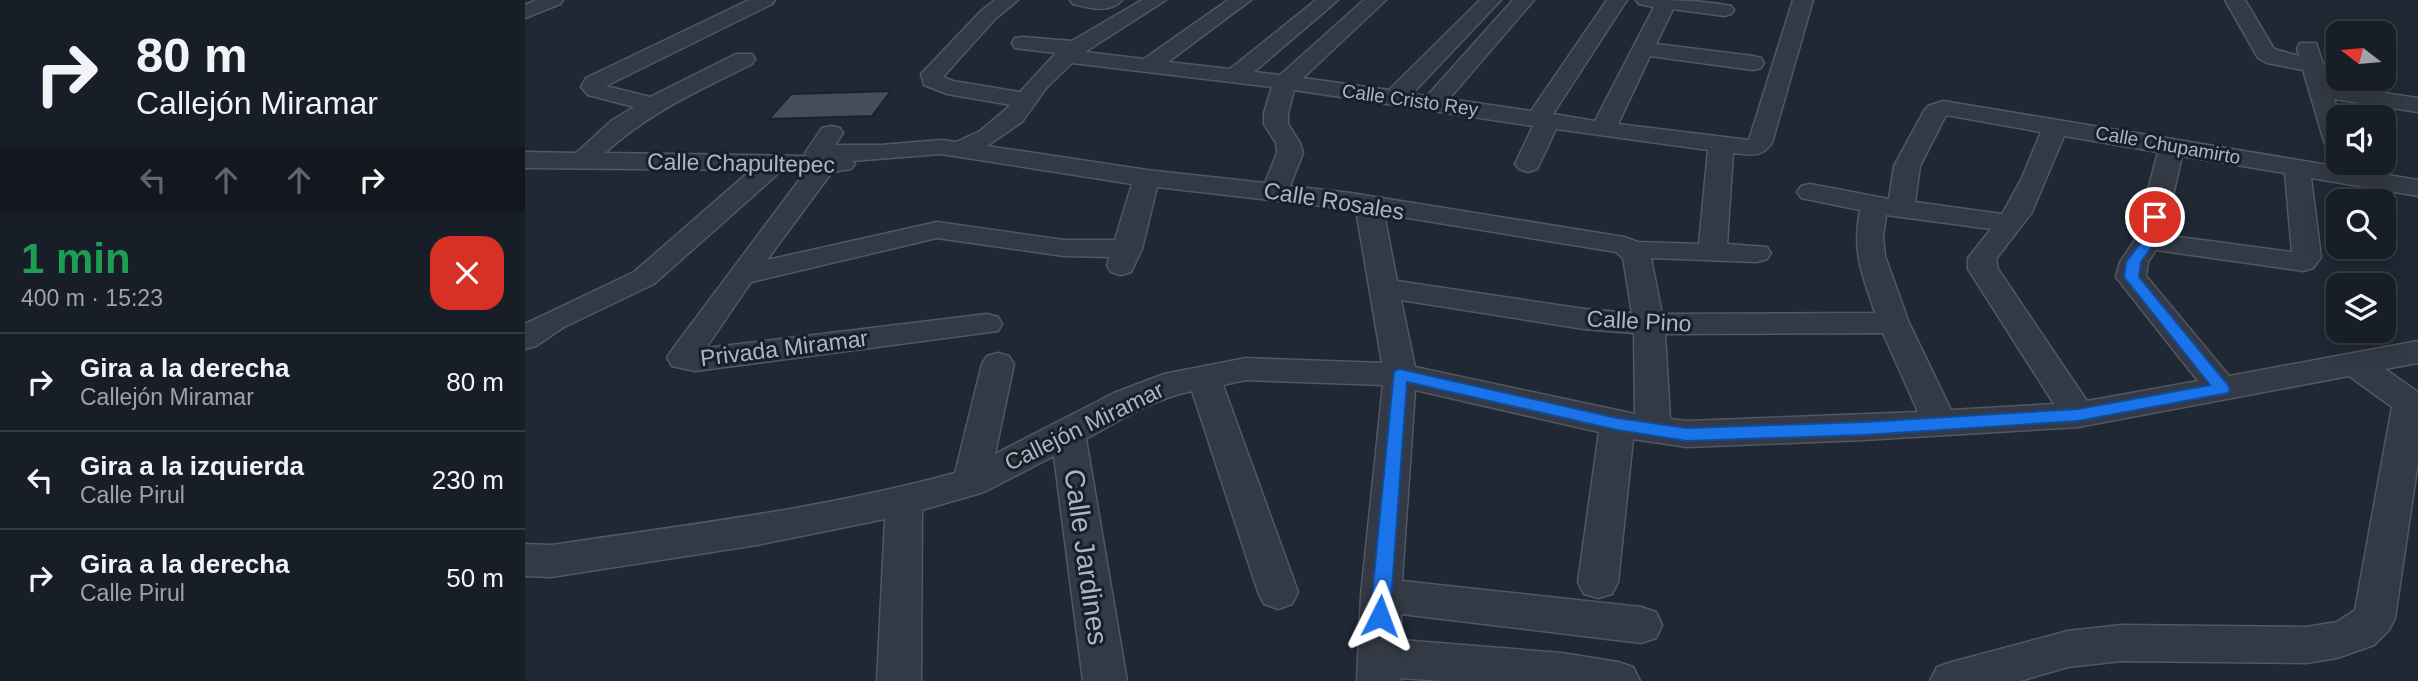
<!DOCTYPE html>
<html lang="es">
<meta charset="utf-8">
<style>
:root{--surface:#181e27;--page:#21272f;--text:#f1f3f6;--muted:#9fa2a7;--line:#363c44}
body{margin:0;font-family:Arial,sans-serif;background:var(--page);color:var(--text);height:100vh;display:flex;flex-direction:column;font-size:26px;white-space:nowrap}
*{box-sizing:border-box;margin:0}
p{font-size:23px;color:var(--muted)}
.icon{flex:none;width:38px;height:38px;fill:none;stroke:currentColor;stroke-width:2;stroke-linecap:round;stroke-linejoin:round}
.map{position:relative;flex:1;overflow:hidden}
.drawer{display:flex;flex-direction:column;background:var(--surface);width:525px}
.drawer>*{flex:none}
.banner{background:#181e27;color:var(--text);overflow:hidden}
.needle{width:46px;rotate:286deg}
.buttons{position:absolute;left:1801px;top:21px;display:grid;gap:14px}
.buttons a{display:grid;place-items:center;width:70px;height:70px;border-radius:14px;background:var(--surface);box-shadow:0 4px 18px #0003,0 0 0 2px var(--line);font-size:35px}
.pin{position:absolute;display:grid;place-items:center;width:60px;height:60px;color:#fff;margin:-30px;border:4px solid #fff;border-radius:50%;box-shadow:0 2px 7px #0007}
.me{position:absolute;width:77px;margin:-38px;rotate:3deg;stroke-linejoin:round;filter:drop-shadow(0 0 5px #0008)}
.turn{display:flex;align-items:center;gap:24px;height:147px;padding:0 21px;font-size:32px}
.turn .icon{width:91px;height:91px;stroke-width:2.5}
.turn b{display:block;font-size:49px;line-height:60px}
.lanes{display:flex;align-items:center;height:66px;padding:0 21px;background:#0003;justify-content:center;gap:35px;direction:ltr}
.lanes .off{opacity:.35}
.round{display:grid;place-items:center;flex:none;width:74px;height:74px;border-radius:21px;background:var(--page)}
.headline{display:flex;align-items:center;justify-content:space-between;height:119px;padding:0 21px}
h1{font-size:42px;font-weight:800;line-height:52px;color:#1e9e55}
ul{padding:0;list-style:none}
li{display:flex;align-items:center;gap:21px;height:98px;padding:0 21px;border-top:2px solid var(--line)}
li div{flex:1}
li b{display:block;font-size:26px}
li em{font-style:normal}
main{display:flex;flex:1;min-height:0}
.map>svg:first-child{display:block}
.building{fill:#434d5c;stroke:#1b212b;stroke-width:2}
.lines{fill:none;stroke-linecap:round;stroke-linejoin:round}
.minor-casing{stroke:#515763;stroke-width:3}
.minor{fill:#333a45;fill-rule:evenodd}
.route{fill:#1a73e8;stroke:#114b97;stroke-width:2}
.labels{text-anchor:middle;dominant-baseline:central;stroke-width:6;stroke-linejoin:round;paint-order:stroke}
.far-street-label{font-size:19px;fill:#adb4c2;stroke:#191f29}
.street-label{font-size:23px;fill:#adb4c2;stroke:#191f29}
.near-street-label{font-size:28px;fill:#adb4c2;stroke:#191f29}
</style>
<main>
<section class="drawer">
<div class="banner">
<div class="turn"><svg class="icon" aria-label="right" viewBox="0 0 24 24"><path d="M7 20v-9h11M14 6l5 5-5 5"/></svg><div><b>80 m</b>Callejón Miramar</div></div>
<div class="lanes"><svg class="icon off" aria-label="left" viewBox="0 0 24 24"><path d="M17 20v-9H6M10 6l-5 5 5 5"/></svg><svg class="icon off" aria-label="ahead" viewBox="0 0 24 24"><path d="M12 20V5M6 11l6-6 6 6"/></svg><svg class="icon off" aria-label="ahead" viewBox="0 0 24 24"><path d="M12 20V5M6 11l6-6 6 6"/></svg><svg class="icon" aria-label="right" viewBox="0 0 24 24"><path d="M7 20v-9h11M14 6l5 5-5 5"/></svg></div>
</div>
<div class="headline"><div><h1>1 min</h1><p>400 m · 15:23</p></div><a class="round" style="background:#d93025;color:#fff"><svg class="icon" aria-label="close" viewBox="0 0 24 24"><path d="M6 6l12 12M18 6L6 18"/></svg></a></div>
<ul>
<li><svg class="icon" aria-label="right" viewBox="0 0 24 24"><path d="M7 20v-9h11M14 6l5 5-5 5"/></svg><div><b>Gira a la derecha</b><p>Callejón Miramar</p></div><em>80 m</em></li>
<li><svg class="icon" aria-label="left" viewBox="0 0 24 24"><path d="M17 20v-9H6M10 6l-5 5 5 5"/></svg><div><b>Gira a la izquierda</b><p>Calle Pirul</p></div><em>230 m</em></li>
<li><svg class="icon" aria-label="right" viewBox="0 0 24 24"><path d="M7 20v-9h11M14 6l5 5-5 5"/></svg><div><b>Gira a la derecha</b><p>Calle Pirul</p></div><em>50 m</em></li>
</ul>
</section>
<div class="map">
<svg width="1893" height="681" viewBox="0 0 1893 681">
<rect width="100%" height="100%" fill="#202834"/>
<path class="building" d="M366,91L347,116L244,119L266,94Z"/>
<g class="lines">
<defs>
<g id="minor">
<path d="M11,0H38L35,4L0,18V5Z"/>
<path d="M224,0H250L247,4L81,86L125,97L211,54H227L230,59L227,64C175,90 123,113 80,153L282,156L280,153L297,128L306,126L315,128L318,133L310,145H356L416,140L431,142L455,131L486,105L422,94L399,85L396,74L456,11L470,0H493L470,19L418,77L428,81L495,92L531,53L490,48L487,43L490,38L498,37L547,41L617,0H641L560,52L619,59L703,0H726L643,62L705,69L791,0H813L729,72L755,75L839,0H861L778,78L864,90L955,0H976L887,94L902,96L988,0H1009L924,99L1006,111L1082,0H1102L1028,114L1070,121L1129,7L1114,4L1111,0C1143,0 1175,0 1206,6L1209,10L1206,14L1199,16L1148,9L1131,44L1228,56L1236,58L1239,63L1236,68L1228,70L1125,56L1093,124L1224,140L1268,0H1288L1247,143C1237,158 1225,155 1208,153L1202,244L1242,247L1246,253L1242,259L1232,262L1126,258L1137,314L1350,313C1337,272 1327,255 1335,210L1276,198L1272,192L1276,186L1285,184L1364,199L1369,166L1399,111L1403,106L1418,101L1893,180V196L1786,178L1796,257L1788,268L1778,271L1631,250L1623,262L1621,276L1704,376L1893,341V363L1860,369L1893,392V462L1870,618L1864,630L1849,645L1812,658L1781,663L1596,661L1543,667L1495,681H1405L1412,667L1427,662L1543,631L1596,625L1781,627L1812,622L1830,610L1867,407L1824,376L1553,427L1339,440L1162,447L1108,439L1093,582L1087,594L1073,598L1059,594L1053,582L1074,432L890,390L877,581L1116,607L1131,612L1137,625L1131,638L1116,643L876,614V640L1037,653L1093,662L1108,667L1115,681H917L876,678V681H832L836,595L858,385L721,380L698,385L773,592L767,604L753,609L739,604L733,592L667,391C628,399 595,420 561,439L602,681H558L529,456L459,492L397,510L396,681H352L360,519L232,545L26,577L0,576V544L26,545C161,525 298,509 430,473L457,364L462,356L473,353L484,356L489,364L470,454L589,393L639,374L721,358L857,363L831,210L632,187L617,249L606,272L596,275L586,272L582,266L584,257L539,256L412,238L226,282L181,348L462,314L473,317L477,324L473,331L170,371L147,366L142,358L147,350L281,171H256L129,284L39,327L11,346L0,349V324L109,272L226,170L0,168V152L51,153L86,121L109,107L63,95L56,87L61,78ZM547,63L747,87L739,113V124L751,143L752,153L740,183L622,170L462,146L497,122L522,87ZM769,90L1008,126L990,164L994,169L1003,172L1012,169L1031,129L1183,150L1174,244L1113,242L1099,237L826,193L765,186L778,153L775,143L763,124V113ZM1421,115L1516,132L1496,180L1477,214L1390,202L1395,166ZM1539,136L1633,152L1610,240L1595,262L1591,277L1673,381L1562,401L1473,269L1471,259L1507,212ZM416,154L607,184L590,240H539L412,222L242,260L307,172L326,169L330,164L327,161ZM1657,156L1760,173L1767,252L1639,235ZM859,214L1091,252L1098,258L1107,313L1059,309L872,281ZM1361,215L1466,229L1443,258V269L1529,404L1426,410L1384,323L1360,256L1358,237ZM876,300L1059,329L1109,333L1110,414L890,367ZM1358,333L1393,412L1162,421L1145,419L1140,334Z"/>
<path d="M545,0H597C585,14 564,8 548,4Z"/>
<path d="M1700,0H1720L1749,49L1774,56L1772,48L1775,43H1791L1805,85L1893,98V112L1809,99L1815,117L1813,161L1804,158L1778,70L1742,63L1733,58Z"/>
</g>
</defs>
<use href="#minor" class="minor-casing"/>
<use href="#minor" class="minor"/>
</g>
<path class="route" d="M1630,213L1637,217L1631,241L1616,262L1614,277L1703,385L1705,389L1703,393L1553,421L1339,435L1162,441L1092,430L882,382L865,616L862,622L855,624L848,622L845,616L869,371L875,369L1092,418L1162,428L1339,422L1553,409L1685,385L1599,277L1601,262L1617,241L1623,217Z"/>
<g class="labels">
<g class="far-street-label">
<text transform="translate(885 100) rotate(8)">Calle Cristo Rey</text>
<text transform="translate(1643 145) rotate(10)">Calle Chupamirto</text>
</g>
<g class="street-label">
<text transform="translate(216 163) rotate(1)">Calle Chapultepec</text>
<text transform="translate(809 201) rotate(9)">Calle Rosales</text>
<text transform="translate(1114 321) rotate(3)">Calle Pino</text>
<text transform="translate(259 348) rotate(-7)">Privada Miramar</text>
<text transform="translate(559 426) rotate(-26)">Callejón Miramar</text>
</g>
<g class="near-street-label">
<text transform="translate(561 557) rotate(82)">Calle Jardines</text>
</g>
</g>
</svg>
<div class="buttons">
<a><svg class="needle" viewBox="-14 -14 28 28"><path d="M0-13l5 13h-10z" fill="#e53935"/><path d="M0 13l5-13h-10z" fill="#9fa2a7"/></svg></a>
<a><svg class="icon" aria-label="sound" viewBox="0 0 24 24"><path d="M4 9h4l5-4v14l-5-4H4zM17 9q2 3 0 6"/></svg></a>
<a><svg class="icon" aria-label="search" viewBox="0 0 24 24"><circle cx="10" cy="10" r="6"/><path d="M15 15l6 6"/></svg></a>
<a><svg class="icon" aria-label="layers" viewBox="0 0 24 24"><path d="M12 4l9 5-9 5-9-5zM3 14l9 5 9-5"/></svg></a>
</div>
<div class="pin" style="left:1630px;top:217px;background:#d93025"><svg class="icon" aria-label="arrive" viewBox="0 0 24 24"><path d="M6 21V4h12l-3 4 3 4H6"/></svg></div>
<svg class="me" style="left:855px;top:616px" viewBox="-20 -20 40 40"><path d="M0-17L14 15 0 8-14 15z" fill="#1a73e8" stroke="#fff" stroke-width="4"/></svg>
</div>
</main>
